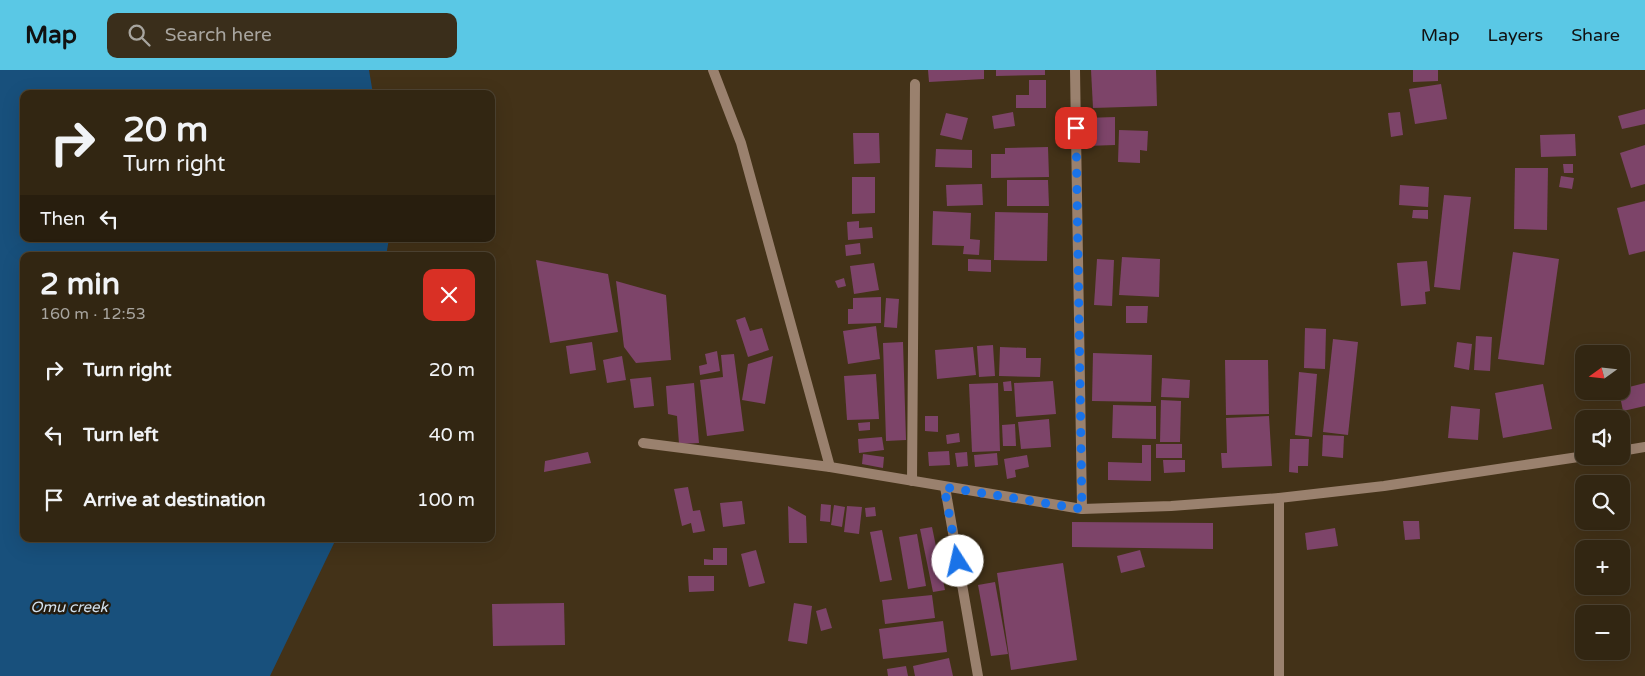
<!DOCTYPE html>
<meta charset="utf-8">
<style>
:root{--surface:#322612;--page:#3a2e1b;--text:#f1f3f6;--muted:#a8a59f;--line:#4d4332;--accent:#5ac8e5}
body{margin:0;font-family:"Varela Round",sans-serif;background:var(--page);color:var(--text);height:100vh;display:flex;flex-direction:column;font-size:19px;white-space:nowrap}
*{box-sizing:border-box;margin:0}
p{font-size:16px;color:var(--muted)}
.icon{flex:none;width:28px;height:28px;fill:none;stroke:currentColor;stroke-width:2;stroke-linecap:round;stroke-linejoin:round}
.map{position:relative;flex:1;overflow:hidden}
.details{position:absolute;left:20px;top:182px;width:475px;height:290px;display:flex;flex-direction:column;background:var(--surface);border-radius:10px;box-shadow:0 5px 20px #0002,0 0 0 1px var(--line)}
.details>*{flex:none}
.hud{position:absolute;left:20px;top:20px;width:475px;height:152px;border-radius:10px;box-shadow:0 5px 20px #0002,0 0 0 1px var(--line);background:#322612;color:var(--text);overflow:hidden}
.needle{width:32px;rotate:255deg}
.fabs{position:absolute;left:1575px;top:275px;display:grid;gap:10px}
.fabs a{display:grid;place-items:center;width:55px;height:55px;border-radius:10px;background:var(--surface);box-shadow:0 5px 20px #0002,0 0 0 1px var(--line);font-size:25px}
.pin{position:absolute;display:grid;place-items:center;width:42px;height:42px;color:#fff;margin:-21px;border-radius:10px;box-shadow:0 2px 8px #0006}
.me{position:absolute;width:55px;margin:-28px;rotate:350deg;stroke-linejoin:round;filter:drop-shadow(0 0 4px #0008)}
.turn{display:flex;align-items:center;gap:18px;height:105px;padding:0 20px;font-size:22px}
.turn .icon{width:65px;height:65px;stroke-width:2.5}
.turn b{display:block;font-size:35px;line-height:42px}
.then{display:flex;align-items:center;height:48px;padding:0 20px;background:#0003;gap:10px;font-size:19px}
.round{display:grid;place-items:center;flex:none;width:52px;height:52px;border-radius:10px;background:var(--page)}
.headline{display:flex;align-items:center;justify-content:space-between;height:85px;padding:0 20px}
h1{font-size:30px;font-weight:800;line-height:38px}
ul{padding:0;list-style:none}
li{display:flex;align-items:center;gap:15px;height:65px;padding:0 20px}
li div{flex:1}
li b{display:block;font-size:19px}
li em{font-style:normal}
header{display:flex;align-items:center;gap:30px;box-sizing:border-box;height:70px;padding:0 25px;background:var(--accent);color:#111}
header strong{font-size:24px}
nav{display:flex;gap:28px;margin-inline-start:auto;font-size:18px}
.search{width:350px;height:45px;background:var(--page);display:flex;align-items:center;gap:12px;box-sizing:border-box;padding:0 18px;border-radius:10px;color:var(--muted);font-size:19px}
.map>svg:first-child{display:block}
.water{fill:#18507c}
.building{fill:#7d4469}
.lines{fill:none;stroke-linecap:round;stroke-linejoin:round}
.service{stroke:#9a816e;stroke-width:10}
.minor{stroke:#9a816e;stroke-width:10}
.route{stroke:#1a73e8;stroke-width:9;stroke-dasharray:0 16.2}
.labels{text-anchor:middle;dominant-baseline:central;stroke-width:5;stroke-linejoin:round;paint-order:stroke}
.water-label{font-size:15px;font-style:italic;fill:#d3e2f0;stroke:#241c10}
</style>
<header>
<strong>Map</strong>
<div class="search"><svg class="icon" aria-label="search" viewBox="0 0 24 24"><circle cx="10" cy="10" r="6"/><path d="M15 15l6 6"/></svg>Search here</div>
<nav><a>Map</a><a>Layers</a><a>Share</a></nav>
</header>
<div class="map">
<svg width="1645" height="606" viewBox="0 0 1645 606">
<rect width="100%" height="100%" fill="#433218"/>
<path class="water" d="M0,0H369L373,24H24V169H389L386,186H24V469H336L270,606H0Z"/>
<g class="building">
<path d="M928,0H984V9L929,12Z"/>
<path d="M996,0H1045V5L996,6Z"/>
<path d="M1091,0H1156L1157,36L1093,38Z"/>
<path d="M1413,0H1438V11L1413,12Z"/>
<path d="M1029,10H1046V38H1016V25H1029Z"/>
<path d="M1441,14L1447,49L1415,54L1409,19Z"/>
<path d="M1645,39V54L1622,59L1618,46Z"/>
<path d="M1013,42L1015,56L994,59L992,46Z"/>
<path d="M1400,42L1403,65L1391,67L1388,43Z"/>
<path d="M946,43L968,48L962,70L940,65Z"/>
<path d="M1115,47V75L1086,76L1085,48Z"/>
<path d="M1119,60L1148,61L1147,81L1140,80V93L1118,92Z"/>
<path d="M853,63H879L880,93L854,94Z"/>
<path d="M1575,64L1576,86L1541,87L1540,65Z"/>
<path d="M1645,75V114L1631,118L1620,83Z"/>
<path d="M1048,77L1049,107L991,108V84H1005V78Z"/>
<path d="M936,79L972,80V98L935,97Z"/>
<path d="M1563,94H1573V103H1564Z"/>
<path d="M1515,98H1548L1547,160L1514,159Z"/>
<path d="M1561,106L1574,108L1572,119L1559,117Z"/>
<path d="M852,107H875V143L852,144Z"/>
<path d="M1007,110H1048L1049,136H1007Z"/>
<path d="M982,114L983,135L947,136L946,115Z"/>
<path d="M1400,115L1429,117L1428,137L1399,135Z"/>
<path d="M1444,125L1471,127L1460,220L1434,217Z"/>
<path d="M1645,131V181L1629,185L1617,138Z"/>
<path d="M1413,140H1428V149L1412,148Z"/>
<path d="M933,141L971,143L970,169L980,170L979,185L963,184L964,176L932,175Z"/>
<path d="M995,142L1048,143L1047,191L994,190Z"/>
<path d="M859,151V158L872,157L873,168L848,170L847,152Z"/>
<path d="M860,173L861,184L846,186L845,175Z"/>
<path d="M1513,182L1559,189L1544,295L1498,289Z"/>
<path d="M1122,187L1160,189L1159,227L1119,225Z"/>
<path d="M968,189L991,190V202L968,201Z"/>
<path d="M1097,189L1114,190L1112,236L1094,235Z"/>
<path d="M536,190L608,204L618,262L550,273Z"/>
<path d="M1427,191L1430,221L1425,222L1426,234L1401,236L1397,193Z"/>
<path d="M874,193L879,220L854,224L850,196Z"/>
<path d="M844,208L846,216L838,218L835,211Z"/>
<path d="M616,211L666,225L671,290L636,293L624,277Z"/>
<path d="M881,227V253L848,254V239H853V228Z"/>
<path d="M886,228L899,229L897,258L884,257Z"/>
<path d="M1126,236H1148L1147,253H1126Z"/>
<path d="M745,247L750,261L762,258L769,280L748,287L736,250Z"/>
<path d="M876,256L880,289L848,294L843,261Z"/>
<path d="M1305,258L1326,259L1325,299L1304,298Z"/>
<path d="M1476,266L1492,267L1490,301L1474,300Z"/>
<path d="M1333,269L1358,272L1348,365L1323,362Z"/>
<path d="M592,272L596,300L570,304L566,276Z"/>
<path d="M903,272L906,370L886,371L883,273Z"/>
<path d="M1457,272L1472,274L1469,300L1454,297Z"/>
<path d="M993,275L995,306L979,307L977,276Z"/>
<path d="M973,277L976,305L937,309L935,280Z"/>
<path d="M1000,277L1026,278V288H1041L1040,307L999,306Z"/>
<path d="M717,281L720,301L700,305L699,296L707,294L705,284Z"/>
<path d="M1093,283L1152,285L1151,332L1092,331Z"/>
<path d="M734,284L744,361L707,366L700,310L723,307L721,285Z"/>
<path d="M622,286L626,310L607,313L603,290Z"/>
<path d="M773,286L765,334L742,330L748,294Z"/>
<path d="M1225,290H1268L1269,344L1226,345Z"/>
<path d="M1299,302L1317,304L1312,367L1295,365Z"/>
<path d="M876,304L879,349L847,350L844,306Z"/>
<path d="M651,307L654,336L634,338L630,309Z"/>
<path d="M1162,308L1190,310L1189,328L1161,327Z"/>
<path d="M1011,311L1012,321H1004L1003,312Z"/>
<path d="M1053,311L1056,344L1016,347L1014,313Z"/>
<path d="M694,313L699,373L679,374L677,346L668,344L666,316Z"/>
<path d="M998,313L1000,381L972,382L969,314Z"/>
<path d="M1645,313V336L1623,341L1619,321H1621V319Z"/>
<path d="M1543,314L1552,359L1503,368L1495,323Z"/>
<path d="M1161,330L1181,331L1180,372H1160Z"/>
<path d="M1113,335L1156,336V369L1112,368Z"/>
<path d="M1451,336L1480,339L1478,370L1448,368Z"/>
<path d="M925,346H938V362L925,361Z"/>
<path d="M1269,346L1272,396L1222,398L1221,383H1227L1226,348Z"/>
<path d="M1049,349L1051,377L1021,379L1018,352Z"/>
<path d="M870,352V360L859,361L858,353Z"/>
<path d="M1015,354L1016,376H1003L1002,355Z"/>
<path d="M959,363L960,372L947,374L946,365Z"/>
<path d="M1323,365L1344,366L1343,388L1322,386Z"/>
<path d="M882,367L884,380L859,383L858,369Z"/>
<path d="M1290,369H1309L1308,396H1298V403L1289,402Z"/>
<rect x="1156" y="374" width="26" height="14"/>
<path d="M1142,375H1151V411L1108,410V392L1142,393Z"/>
<path d="M949,381L950,395L929,396L928,382Z"/>
<path d="M588,382L591,393L544,402L545,391Z"/>
<path d="M967,382L968,396L957,397L955,383Z"/>
<path d="M997,383L998,395L975,397L974,385Z"/>
<path d="M863,384L884,387L883,398L862,394Z"/>
<path d="M1027,385L1029,397L1015,400L1016,407L1007,409L1004,389Z"/>
<path d="M1163,390H1185V402L1164,403Z"/>
<path d="M688,417L693,441L700,440L705,461L693,463L691,453L682,456L674,419Z"/>
<path d="M742,431L745,454L723,457L720,433Z"/>
<path d="M821,434L831,435L830,452L820,451Z"/>
<path d="M834,435L845,437L842,457L831,455Z"/>
<path d="M788,436L806,446L807,473H789Z"/>
<path d="M847,436L862,437L859,464L844,462Z"/>
<path d="M875,437L876,446L866,447L865,438Z"/>
<path d="M1403,451H1419L1420,469L1405,470Z"/>
<path d="M1072,452L1213,453V479L1072,477Z"/>
<path d="M932,457L945,520L933,522L920,459Z"/>
<path d="M1335,458L1338,476L1307,480L1305,463Z"/>
<path d="M882,460L892,510L880,512L870,462Z"/>
<path d="M917,464L926,516L908,519L899,467Z"/>
<path d="M713,478H727V495H704V489L713,490Z"/>
<path d="M756,480L765,513L749,517L741,484Z"/>
<path d="M1140,480L1145,497L1121,503L1117,486Z"/>
<path d="M1063,493L1077,590L1011,600L997,503Z"/>
<path d="M688,506H714V521L689,522Z"/>
<path d="M995,512L1008,584L991,586L978,515Z"/>
<path d="M932,525L935,548L885,554L882,530Z"/>
<path d="M564,533L565,575L493,576L492,534Z"/>
<path d="M794,533L812,536L807,574L788,571Z"/>
<path d="M826,538L832,558L821,561L816,541Z"/>
<path d="M943,551L947,582L883,589L879,559Z"/>
<path d="M949,588L953,606H915L913,596Z"/>
<path d="M906,596L908,606H888L887,599Z"/>
</g>
<g class="lines">
<g class="service">
<path d="M713,0L741,73L830,397"/>
<path d="M1075,0L1082,439"/>
</g>
<g class="minor">
<path d="M643,373L830,397L1082,439L1171,436L1279,428L1384,416L1585,386"/>
<path d="M1621,381L1645,377"/>
<path d="M912,411L915,14"/>
<path d="M945,417L978,606"/>
<path d="M1279,606V428"/>
</g>
</g>
<g class="lines">
<path class="route" d="M958,491L944,417L1082,439L1076,58"/>
</g>
<g class="labels">
<g class="water-label">
<text x="69" y="537">Omu creek</text>
</g>
</g>
</svg>
<div class="fabs">
<a><svg class="needle" viewBox="-14 -14 28 28"><path d="M0-13l5 13h-10z" fill="#e53935"/><path d="M0 13l5-13h-10z" fill="#a8a59f"/></svg></a>
<a><svg class="icon" aria-label="sound" viewBox="0 0 24 24"><path d="M4 9h4l5-4v14l-5-4H4zM17 9q2 3 0 6"/></svg></a>
<a><svg class="icon" aria-label="search" viewBox="0 0 24 24"><circle cx="10" cy="10" r="6"/><path d="M15 15l6 6"/></svg></a>
<a>+</a>
<a>−</a>
</div>
<div class="pin" style="left:1076px;top:58px;background:#d93025"><svg class="icon" aria-label="arrive" viewBox="0 0 24 24"><path d="M6 21V4h12l-3 4 3 4H6"/></svg></div>
<svg class="me" style="left:958px;top:491px" viewBox="-20 -20 40 40"><circle r="19" fill="#fff"/><path d="M0-13L10 11 0 6-10 11z" fill="#1a73e8"/></svg>
<div class="hud">
<div class="turn"><svg class="icon" aria-label="right" viewBox="0 0 24 24"><path d="M7 20v-9h11M14 6l5 5-5 5"/></svg><div><b>20 m</b>Turn right</div></div>
<div class="then">Then<svg class="icon" aria-label="left" viewBox="0 0 24 24"><path d="M17 20v-9H6M10 6l-5 5 5 5"/></svg></div>
</div>
<section class="details">
<div class="headline"><div><h1>2 min</h1><p>160 m · 12:53</p></div><a class="round" style="background:#d93025;color:#fff"><svg class="icon" aria-label="close" viewBox="0 0 24 24"><path d="M6 6l12 12M18 6L6 18"/></svg></a></div>
<ul>
<li><svg class="icon" aria-label="right" viewBox="0 0 24 24"><path d="M7 20v-9h11M14 6l5 5-5 5"/></svg><div><b>Turn right</b></div><em>20 m</em></li>
<li><svg class="icon" aria-label="left" viewBox="0 0 24 24"><path d="M17 20v-9H6M10 6l-5 5 5 5"/></svg><div><b>Turn left</b></div><em>40 m</em></li>
<li><svg class="icon" aria-label="arrive" viewBox="0 0 24 24"><path d="M6 21V4h12l-3 4 3 4H6"/></svg><div><b>Arrive at destination</b></div><em>100 m</em></li>
</ul>
</section>
</div>
